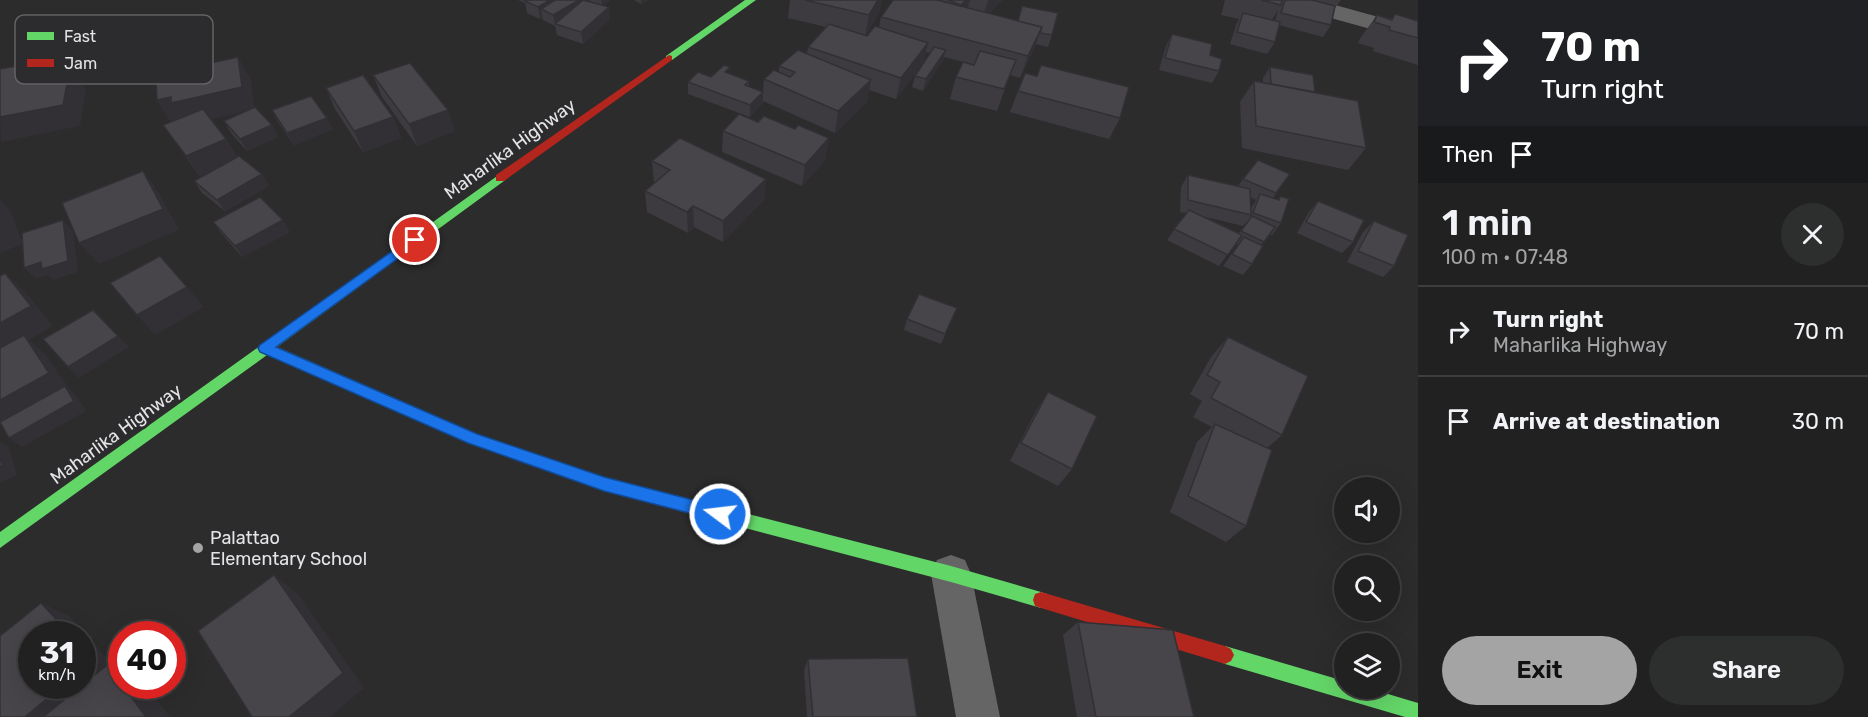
<!DOCTYPE html>
<meta charset="utf-8">
<style>
:root{--surface:#212121;--page:#2d2e2e;--text:#f1f3f6;--muted:#a2a3a5;--line:#3e3e3f;--accent:#a4a4a5}
body{margin:0;font-family:Rubik,sans-serif;background:var(--page);color:var(--text);height:100vh;display:flex;flex-direction:column;font-size:22px;white-space:nowrap}
*{box-sizing:border-box;margin:0}
p{font-size:20px;color:var(--muted)}
.icon{flex:none;width:33px;height:33px;fill:none;stroke:currentColor;stroke-width:2;stroke-linecap:round;stroke-linejoin:round}
.map{position:relative;flex:1;overflow:hidden}
.side{display:flex;flex-direction:column;background:var(--surface);width:450px}
.side>*{flex:none}
.guide{background:#202124;color:#fff;overflow:hidden}
.fabs{position:absolute;left:1334px;top:477px;display:grid;gap:12px}
.fabs a{display:grid;place-items:center;width:66px;height:66px;border-radius:50%;background:var(--surface);box-shadow:0 6px 24px #0002,0 0 0 2px var(--line);font-size:30px}
.speed{position:absolute;left:18px;top:621px;display:flex;gap:12px;font-size:30px;font-weight:700;text-align:center}
.speed>*{display:grid;place-content:center;width:78px;height:78px;border-radius:50%;background:var(--surface);box-shadow:0 6px 24px #0002,0 0 0 2px var(--line);line-height:1}
.speed small{font-size:15px;font-weight:400}
.speed .limit{border:9px solid #d22;background:#fff;color:#111}
.pin{position:absolute;display:grid;place-items:center;width:51px;height:51px;color:#fff;margin:-26px;border:3px solid #fff;border-radius:50%;box-shadow:0 2px 6px #0007}
.me{position:absolute;width:66px;margin:-33px;rotate:285deg;stroke-linejoin:round;filter:drop-shadow(0 0 4px #0008)}
.turn{display:flex;align-items:center;gap:21px;height:126px;padding:0 24px;font-size:27px}
.turn .icon{width:78px;height:78px;stroke-width:2.5}
.turn b{display:block;font-size:42px;line-height:51px}
.then{display:flex;align-items:center;height:57px;padding:0 24px;background:#0003;gap:12px;font-size:22px}
.round{display:grid;place-items:center;flex:none;width:63px;height:63px;border-radius:32px;background:var(--page)}
.head{display:flex;align-items:center;justify-content:space-between;height:102px;padding:0 24px}
h1{font-size:36px;font-weight:600;line-height:45px}
.action{display:flex;gap:12px;margin-top:auto;padding:12px 24px}
.action a{flex:1;height:69px;border-radius:36px;background:var(--accent);color:#111;font-size:24px;font-weight:600;line-height:69px;text-align:center}
.action a+a{background:var(--page);color:var(--text)}
ul{padding:0;list-style:none}
li{display:flex;align-items:center;gap:18px;height:90px;padding:0 24px;border-top:2px solid var(--line)}
li div{flex:1}
li b{display:block;font-size:22px}
li em{font-style:normal}
main{display:flex;flex:1;min-height:0}
.map>svg:first-child{display:block}
.lines{fill:none;stroke-linecap:round;stroke-linejoin:round}
.street{fill:#656565;fill-rule:evenodd}
.fast{fill:#63d668;fill-rule:evenodd}
.jam{fill:#b3261e;fill-rule:evenodd}
.wall{fill:#3e3b40;fill-rule:evenodd}
.shaded-wall{fill:#323034}
.building{fill:#48454a;stroke:#323034;stroke-width:1.5}
.route{fill:#1a73e8;stroke:#114b97;stroke-width:1.5}
.poi-dot{fill:#a4a4a5;stroke:#2c2b2d;stroke-width:2}
.labels{text-anchor:middle;dominant-baseline:central;stroke-width:6;stroke-linejoin:round;paint-order:stroke}
.street-label{font-size:18px;fill:#e5e4e6;stroke:#2c2b2d}
.poi-label{font-size:18px;fill:#e5e4e6;stroke:#2c2b2d;text-anchor:start}
.key{fill:#2c2b2d;stroke:#646264;stroke-width:1.5}
.key-label{font-size:16px;fill:#e5e4e6}
</style>
<main>
<div class="map">
<svg width="1418" height="717" viewBox="0 0 1418 717">
<rect width="100%" height="100%" fill="#2c2c2c"/>
<g class="lines">
<g class="street">
<path d="M1281,0H1317L1411,26L1415,31L1411,36L1403,38L1284,5Z"/>
<path d="M951,555L965,560L971,574L1000,717H956L931,574L937,560Z"/>
</g>
<g class="fast">
<path d="M745,0H756L672,60H666V56Z"/>
<path d="M500,174L506,178L504,181L277,347L477,434L604,477L951,566L1041,592L1047,594L1049,600L1047,606L1041,608L951,582L604,491L468,443L267,355L0,548V532Z"/>
<path d="M1225,646L1344,681V688H1368L1418,703V717H1405L1225,664L1219,661L1216,655L1219,649Z"/>
</g>
<g class="jam">
<path d="M669,55L672,56V60L504,181H496V175Z"/>
<path d="M1041,592L1225,646L1231,649L1234,655L1231,661L1225,664L1041,608L1035,606L1033,600L1035,594Z"/>
</g>
</g>
<g class="wall">
<path d="M518,0H588V1L590,2V0H610L602,5L609,7L610,19L583,44L557,35L555,26L543,20L542,17L540,19L527,13L525,3Z"/>
<path d="M634,0H649L641,4Z"/>
<path d="M790,0H805L880,11L866,35L867,36L879,27L881,17L893,0H1002L990,13L1052,35L1048,47L1036,44L1020,78L1010,75L997,111L950,99L956,77L971,64L944,57L942,62L923,91L912,87L915,76L918,70L896,99L869,90L867,102L835,133L763,101V103L750,117L688,94V82L730,74L749,81V87L763,92L764,79L779,72V66L807,54L808,47L826,27L788,18ZM926,52L930,53L923,63Z"/>
<path d="M1225,0H1282V1V0H1341L1335,8L1331,25L1323,37L1279,25L1275,42L1267,54L1230,44L1236,25L1239,19L1221,15ZM1278,10L1275,21L1272,20Z"/>
<path d="M1395,14L1418,21V65L1373,51L1374,48L1358,43L1361,37L1377,15L1391,19Z"/>
<path d="M1172,34L1210,55L1219,71L1212,83L1159,70L1166,46Z"/>
<path d="M1270,67L1315,92L1366,148L1348,170L1242,148L1240,102L1254,81L1263,82V78Z"/>
<path d="M373,75L455,131L417,146L382,97Z"/>
<path d="M250,78L254,108L272,125L278,137L247,151L231,133L224,121L249,110L210,119L226,139L237,157L262,174L269,186L225,211L202,193L194,181L201,178L163,125L171,122L157,100Z"/>
<path d="M326,88L393,117L401,138L363,152L335,109Z"/>
<path d="M1018,91L1120,118L1109,139L1010,112Z"/>
<path d="M272,110L333,129L294,145L278,122Z"/>
<path d="M758,122L795,129L829,138L825,160L802,186L722,152L723,131Z"/>
<path d="M652,161L766,179L764,200L723,242L694,227L688,233L647,212L645,191L654,183Z"/>
<path d="M1290,174L1273,198L1277,200L1280,196L1281,223L1272,235L1270,234L1261,245L1252,264L1243,275L1223,266L1238,245L1235,244L1219,266L1167,240L1186,213L1180,212L1181,187L1188,175L1238,186L1243,179ZM1250,197L1256,200L1251,208ZM1206,217L1243,226L1245,223V225L1239,233Z"/>
<path d="M1318,201L1353,242L1342,253L1297,233L1309,212Z"/>
<path d="M1374,221L1394,266L1383,277L1347,262L1363,232Z"/>
<path d="M213,222L290,232L242,257L221,233Z"/>
<path d="M957,308L941,344L904,330L907,319Z"/>
<path d="M1228,337L1282,435L1267,448L1246,526L1226,542L1170,512L1197,442L1212,427L1193,417L1202,401L1190,394L1211,357Z"/>
<path d="M1048,392L1072,469L1058,486L1010,461L1036,411Z"/>
<path d="M1078,622L1194,717H1077L1063,635Z"/>
<path d="M808,659L917,717H807L804,670Z"/>
</g>
<g class="shaded-wall">
<path d="M550,0H566L541,9L542,17L540,19L538,7Z"/>
<path d="M579,0H588L555,24L553,15Z"/>
<path d="M601,0H610L602,6Z"/>
<path d="M641,0H649L641,4Z"/>
<path d="M878,0H882L880,11L865,36L869,15Z"/>
<path d="M966,0H970L965,17L955,26L961,5Z"/>
<path d="M989,0H1002L981,22L988,1Z"/>
<path d="M609,7L610,19L583,44L581,32Z"/>
<path d="M1042,27L1034,48L1020,78L1028,56Z"/>
<path d="M928,43L923,64L896,99L901,78Z"/>
<path d="M946,50L942,62L923,91L926,79Z"/>
<path d="M238,57L250,78L254,109L185,125L171,122L157,100Z"/>
<path d="M55,59L68,77L70,68L86,90L80,126L1,142L0,117L52,71Z"/>
<path d="M871,80L867,102L835,133L838,111Z"/>
<path d="M763,92V103L750,117V105Z"/>
<path d="M448,110L455,131L417,146L409,124Z"/>
<path d="M393,117L401,138L363,152L354,131Z"/>
<path d="M327,118L333,129L294,145L287,133Z"/>
<path d="M272,125L278,137L247,151L240,139Z"/>
<path d="M829,138L825,160L802,186L805,165Z"/>
<path d="M226,139L239,161L201,178L186,156Z"/>
<path d="M143,171L159,193L179,230L99,264L79,243Z"/>
<path d="M262,174L269,186L225,211L217,200Z"/>
<path d="M766,179L764,200L723,242V221Z"/>
<path d="M0,200L10,210L23,244L0,253Z"/>
<path d="M693,206L694,227L688,233L687,212Z"/>
<path d="M63,220L73,231L78,272L53,280L48,275L36,279L24,268Z"/>
<path d="M283,220L290,232L242,257L235,246Z"/>
<path d="M5,273L27,294L53,326L29,340L46,355L70,390L77,396L86,411L22,447L9,438L7,429L0,425V323Z"/>
<path d="M187,287L204,307L155,335L137,315Z"/>
<path d="M93,310L129,347L79,378L68,367Z"/>
<path d="M0,441L9,447L17,475L0,483Z"/>
<path d="M274,575L298,594L364,688L330,717H289Z"/>
<path d="M41,603L69,616L117,669L122,671V684L67,717H25L62,686H82V634H70Z"/>
<path d="M123,686H146L170,717H146Z"/>
</g>
<g class="building">
<path d="M527,0H550L538,7L525,1Z"/>
<path d="M555,0H579L553,15L541,9Z"/>
<path d="M583,0L609,7L581,32L555,24Z"/>
<path d="M805,0H878L869,15Z"/>
<path d="M893,0H937L1042,27L1028,56L881,17Z"/>
<path d="M948,0H966L961,5Z"/>
<path d="M1261,0H1282L1281,5Z"/>
<path d="M1285,0H1312L1335,6L1331,25L1281,13Z"/>
<path d="M1022,6L1058,13L1052,35L1040,33L1042,27L1018,21Z"/>
<path d="M1243,13L1280,22L1275,42L1237,32Z"/>
<path d="M1395,14L1418,21V38L1389,30L1390,27L1374,22L1377,15L1392,20Z"/>
<path d="M829,24L867,36L875,26L928,43L901,78L808,47Z"/>
<path d="M1172,34L1212,44L1210,55L1222,59L1219,71L1165,58Z"/>
<path d="M934,47L946,50L926,79L915,76Z"/>
<path d="M798,50L871,80L838,111L764,79L774,70L790,77L795,72L779,66Z"/>
<path d="M980,51L1016,60L1004,89L956,77L963,62L974,65Z"/>
<path d="M238,57L242,87L171,103V97L157,100L156,81L165,79V73Z"/>
<path d="M55,59L52,71L70,68L63,105L0,117V69Z"/>
<path d="M410,63L448,110L409,124L373,75Z"/>
<path d="M724,65L730,67L725,72L749,81L745,85L763,92L750,105L688,82L698,72L711,77Z"/>
<path d="M1041,65L1129,87L1120,118L1018,91L1025,73L1037,76Z"/>
<path d="M1270,67L1313,75L1315,92L1271,84Z"/>
<path d="M363,75L393,117L354,131L326,88Z"/>
<path d="M1254,81L1358,101L1366,148L1256,126Z"/>
<path d="M311,96L327,118L287,133L272,110Z"/>
<path d="M255,107L272,125L240,139L224,121Z"/>
<path d="M203,109L226,139L186,156L163,125Z"/>
<path d="M739,114L758,122L764,116L795,129L798,125L829,138L805,165L723,131Z"/>
<path d="M680,138L766,179L723,221L693,206L687,212L645,191L670,170L652,161Z"/>
<path d="M239,156L262,174L217,200L194,181Z"/>
<path d="M1258,160L1290,174L1276,193L1243,179Z"/>
<path d="M143,171L163,209L79,243L62,203Z"/>
<path d="M1188,175L1250,189L1251,215L1188,200Z"/>
<path d="M1260,194L1279,200L1280,196L1289,199L1281,223L1253,213Z"/>
<path d="M260,197L283,220L235,246L213,222Z"/>
<path d="M1318,201L1364,220L1353,242L1306,222Z"/>
<path d="M1189,210L1242,235L1228,255L1174,229Z"/>
<path d="M1252,216L1275,227L1264,242L1241,231Z"/>
<path d="M63,220L68,261L42,269L41,262L24,268L22,233Z"/>
<path d="M1374,221L1408,235L1394,266L1358,251Z"/>
<path d="M1244,237L1263,246L1252,264L1232,254Z"/>
<path d="M160,256L187,287L137,315L110,283Z"/>
<path d="M5,273L31,306L0,323V276Z"/>
<path d="M919,294L957,308L945,334L907,319Z"/>
<path d="M93,310L118,336L68,367L43,339Z"/>
<path d="M24,335L49,373L0,400V348Z"/>
<path d="M1228,337L1308,376L1282,435L1211,398L1220,382L1207,375Z"/>
<path d="M65,386L74,401L9,438L0,422Z"/>
<path d="M1048,392L1097,416L1072,469L1021,443Z"/>
<path d="M1215,424L1272,450L1246,526L1188,496Z"/>
<path d="M0,456L3,465L0,467Z"/>
<path d="M274,575L343,673L289,717H252L198,631Z"/>
<path d="M41,603L70,634H32V686H62L25,717H0V636Z"/>
<path d="M1078,622L1173,630L1194,717H1096Z"/>
<path d="M82,648L92,659L82,668Z"/>
<path d="M908,658L917,717H813L808,659Z"/>
<path d="M107,665L122,684V686H123L146,717H43Z"/>
</g>
<path class="route" d="M415,235L421,240L419,243L276,347L477,434L604,477L720,507L725,509L727,514L725,519L720,521L604,491L468,443L260,352L258,348L260,345Z"/>
<circle class="poi-dot" cx="198" cy="548" r="6"/>
<g class="labels">
<g class="street-label">
<text transform="translate(510 149) rotate(-36)">Maharlika Highway</text>
<text transform="translate(116 434) rotate(-36)">Maharlika Highway</text>
</g>
<g class="poi-label">
<text x="210" y="538">Palattao<tspan x="210" dy="21">Elementary School</tspan></text>
</g>
</g>
<rect x="15" y="15" width="198" height="69" rx="9" class="key"/>
<rect x="27" y="32" width="27" height="8" fill="#63d668"/>
<rect x="27" y="59" width="27" height="8" fill="#b3261e"/>
<g class="key-label">
<text x="64" y="42">Fast</text>
<text x="64" y="69">Jam</text>
</g>
</svg>
<div class="fabs">
<a><svg class="icon" aria-label="sound" viewBox="0 0 24 24"><path d="M4 9h4l5-4v14l-5-4H4zM17 9q2 3 0 6"/></svg></a>
<a><svg class="icon" aria-label="search" viewBox="0 0 24 24"><circle cx="10" cy="10" r="6"/><path d="M15 15l6 6"/></svg></a>
<a><svg class="icon" aria-label="layers" viewBox="0 0 24 24"><path d="M12 4l9 5-9 5-9-5zM3 14l9 5 9-5"/></svg></a>
</div>
<div class="speed"><div>31<small>km/h</small></div><div class="limit">40</div></div>
<div class="pin" style="left:415px;top:240px;background:#d93025"><svg class="icon" aria-label="arrive" viewBox="0 0 24 24"><path d="M6 21V4h12l-3 4 3 4H6"/></svg></div>
<svg class="me" style="left:720px;top:514px" viewBox="-20 -20 40 40"><circle r="17" fill="#1a73e8" stroke="#fff" stroke-width="3"/><path d="M0-11L8 9 0 5-8 9z" fill="#fff"/></svg>
</div>
<section class="side">
<div class="guide">
<div class="turn"><svg class="icon" aria-label="right" viewBox="0 0 24 24"><path d="M7 20v-9h11M14 6l5 5-5 5"/></svg><div><b>70 m</b>Turn right</div></div>
<div class="then">Then<svg class="icon" aria-label="arrive" viewBox="0 0 24 24"><path d="M6 21V4h12l-3 4 3 4H6"/></svg></div>
</div>
<div class="head"><div><h1>1 min</h1><p>100 m · 07:48</p></div><a class="round"><svg class="icon" aria-label="close" viewBox="0 0 24 24"><path d="M6 6l12 12M18 6L6 18"/></svg></a></div>
<ul>
<li><svg class="icon" aria-label="right" viewBox="0 0 24 24"><path d="M7 20v-9h11M14 6l5 5-5 5"/></svg><div><b>Turn right</b><p>Maharlika Highway</p></div><em>70 m</em></li>
<li><svg class="icon" aria-label="arrive" viewBox="0 0 24 24"><path d="M6 21V4h12l-3 4 3 4H6"/></svg><div><b>Arrive at destination</b></div><em>30 m</em></li>
</ul>
<div class="action"><a>Exit</a><a>Share</a></div>
</section>
</main>
